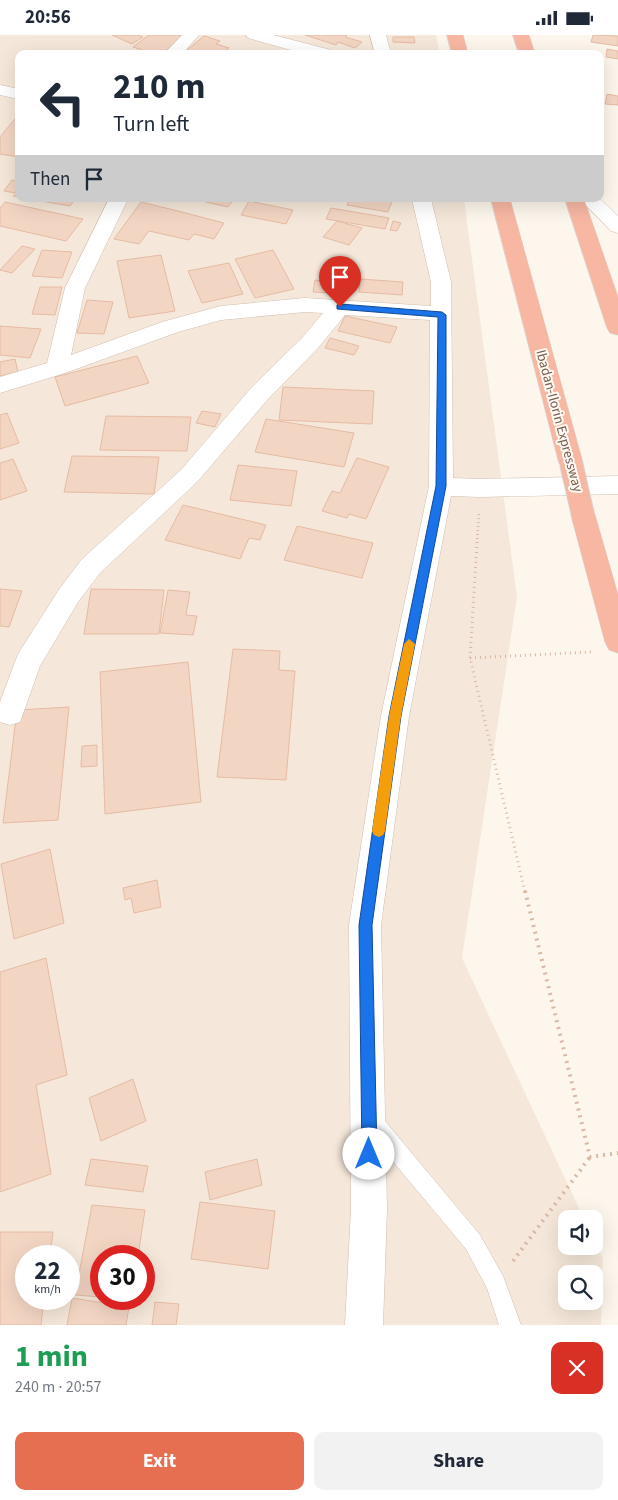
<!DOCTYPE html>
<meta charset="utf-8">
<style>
:root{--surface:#fff;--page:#f2f2f3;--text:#1f2937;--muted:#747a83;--accent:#e76f51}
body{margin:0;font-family:"Source Sans 3",sans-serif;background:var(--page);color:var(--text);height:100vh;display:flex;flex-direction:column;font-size:19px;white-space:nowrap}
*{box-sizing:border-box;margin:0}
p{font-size:16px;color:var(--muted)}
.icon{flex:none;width:28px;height:28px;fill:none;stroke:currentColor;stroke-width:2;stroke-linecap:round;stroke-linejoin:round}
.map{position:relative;height:1290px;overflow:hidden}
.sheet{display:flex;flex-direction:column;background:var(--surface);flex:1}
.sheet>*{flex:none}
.guide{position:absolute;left:15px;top:15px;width:589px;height:152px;border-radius:10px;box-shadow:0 5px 20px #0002;background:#fff;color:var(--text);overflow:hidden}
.controls{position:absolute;left:558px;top:1175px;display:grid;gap:10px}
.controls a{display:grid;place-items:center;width:45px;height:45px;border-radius:10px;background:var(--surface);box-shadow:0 5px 20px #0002;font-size:25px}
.speed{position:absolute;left:15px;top:1210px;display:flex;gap:10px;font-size:25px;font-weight:700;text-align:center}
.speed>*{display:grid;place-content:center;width:65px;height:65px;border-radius:50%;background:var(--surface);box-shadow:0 5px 20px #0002;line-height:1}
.speed small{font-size:12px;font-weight:400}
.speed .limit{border:8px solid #d22;background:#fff;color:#111}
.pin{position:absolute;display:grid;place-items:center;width:42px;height:42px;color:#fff;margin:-51px -21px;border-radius:50% 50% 50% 0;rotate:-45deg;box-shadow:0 0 5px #0007}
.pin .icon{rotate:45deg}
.me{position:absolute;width:55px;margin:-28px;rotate:0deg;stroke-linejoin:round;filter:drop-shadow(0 0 4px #0008)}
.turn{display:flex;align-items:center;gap:18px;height:105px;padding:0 15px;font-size:22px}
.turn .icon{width:65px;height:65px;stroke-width:2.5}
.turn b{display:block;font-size:35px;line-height:42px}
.then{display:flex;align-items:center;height:48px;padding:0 15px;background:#0003;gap:10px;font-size:19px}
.round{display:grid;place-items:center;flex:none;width:52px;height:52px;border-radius:10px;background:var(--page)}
.overview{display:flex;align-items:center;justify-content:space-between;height:85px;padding:0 15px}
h1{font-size:30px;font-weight:700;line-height:38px;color:#1e9e55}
.action{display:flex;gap:10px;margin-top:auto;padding:10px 15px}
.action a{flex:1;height:58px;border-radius:10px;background:var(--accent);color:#fff;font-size:20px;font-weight:700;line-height:58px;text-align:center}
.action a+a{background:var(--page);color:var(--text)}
.status{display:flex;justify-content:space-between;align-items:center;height:35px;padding:0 25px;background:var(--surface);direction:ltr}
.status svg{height:14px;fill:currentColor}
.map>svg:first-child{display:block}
.residential{fill:#f5e8da;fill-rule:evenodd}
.building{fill:#f3d5c3;stroke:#e6bba3}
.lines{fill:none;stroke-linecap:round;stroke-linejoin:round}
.lane-casing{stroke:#d1beb0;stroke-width:1}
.street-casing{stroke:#d1beb0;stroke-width:1}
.highway-casing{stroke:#dad1cd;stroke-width:1}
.path-far2{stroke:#d9b8a5;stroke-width:2.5;stroke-dasharray:1 3;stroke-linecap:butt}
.path-far1{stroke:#d9b8a5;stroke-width:3;stroke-dasharray:1 4;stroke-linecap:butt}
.path{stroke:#d9b8a5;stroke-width:4;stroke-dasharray:2 5;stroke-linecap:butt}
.lane{fill:#fff;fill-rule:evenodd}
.street{fill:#fff;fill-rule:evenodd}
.highway{fill:#f7b7a3;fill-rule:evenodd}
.highway-bridge-casing{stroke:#dad1cd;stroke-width:24;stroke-linecap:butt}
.highway-bridge{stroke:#f7b7a3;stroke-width:22}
.route{fill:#1a73e8;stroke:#114b97}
.slow{fill:#f59e0b}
.labels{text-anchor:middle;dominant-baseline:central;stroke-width:4;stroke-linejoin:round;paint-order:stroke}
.street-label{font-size:14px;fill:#7a5c4d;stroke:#fffaf3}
</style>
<div class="status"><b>20:56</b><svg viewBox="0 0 49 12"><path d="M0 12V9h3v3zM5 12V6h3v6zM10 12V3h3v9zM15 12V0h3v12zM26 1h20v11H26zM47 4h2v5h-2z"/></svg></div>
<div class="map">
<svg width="618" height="1290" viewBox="0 0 618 1290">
<rect width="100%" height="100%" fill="#fdf6ec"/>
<path class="residential" d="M0,0H436L440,19H19V164H464L517,562L462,923L584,1184H566V1211H594V1204L603,1224L601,1290H0ZM26,1221H69V1264H26ZM101,1221H144V1264H101ZM566,1239H594V1266H566Z"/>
<g class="building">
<path d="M112,0H137L143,2L132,9Z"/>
<path d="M149,0H179L184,1L162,19H155L133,12Z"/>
<path d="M305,0H347L345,2L362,7L355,13L338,7L336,10Z"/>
<path d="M593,0L618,1V11L591,7Z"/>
<path d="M204,1L220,6L216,9L229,13L221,19H182Z"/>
<path d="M393,2H414L415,8L393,7Z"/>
<path d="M607,14L618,16V24L606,22Z"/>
<path d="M607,59L618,61V70L605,69Z"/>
<path d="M19,79V122L0,119V102Z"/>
<path d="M19,138V162L13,161L16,158L4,156L12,145L16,146L18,143L15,142Z"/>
<path d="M30,164H75L70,171Z"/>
<path d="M193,164H234L228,172Z"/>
<path d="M350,164H393L388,177L347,170Z"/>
<path d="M249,166L293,175L286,189L241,180Z"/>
<path d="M5,167L83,184L66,206L0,191V173Z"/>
<path d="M141,167L178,176L224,188L214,204L194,199L189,205L149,196L139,209L114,204Z"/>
<path d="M331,173L389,183L385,194L326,184Z"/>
<path d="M337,186L362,193L349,210L323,202Z"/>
<path d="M393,186L401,188L397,196L390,195Z"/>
<path d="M22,211L35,214L12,238L0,235Z"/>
<path d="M42,215L72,217L62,243L32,241Z"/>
<path d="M273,215L294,254L255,263L235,224Z"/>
<path d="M161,220L175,276L129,283L117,226Z"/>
<path d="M229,228L243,259L202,268L188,236Z"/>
<path d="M360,244L403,247L402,260L359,257Z"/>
<path d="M315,245L331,247L329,258L313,257Z"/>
<path d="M40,252H62L55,280L32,279Z"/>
<path d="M87,265L113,267L104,299L77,298Z"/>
<path d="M345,281L397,292L390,308L338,296Z"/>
<path d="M0,291L41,294L30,323L0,320Z"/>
<path d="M330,303L359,311L354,320L325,313Z"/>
<path d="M137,321L149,348L65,371L55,342Z"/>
<path d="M15,324L18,337L0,341V327Z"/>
<path d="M283,352L374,356L372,389L279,385Z"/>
<path d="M202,376L221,379L215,392L196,388Z"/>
<path d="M7,378L19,408L0,414V380Z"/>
<path d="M106,381L191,382L187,416L100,415Z"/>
<path d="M266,384L354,398L344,432L255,417Z"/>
<path d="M72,421L159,422L154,459L64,457Z"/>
<path d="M357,423L389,432L366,484L349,479L347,483L322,476L332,456L340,458Z"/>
<path d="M13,424L27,456L0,465V428Z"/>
<path d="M238,430L297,436L291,471L230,465Z"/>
<path d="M183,470L266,490L260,505L249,503L240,524L165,505Z"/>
<path d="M297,491L373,508L362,543L284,525Z"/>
<path d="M0,554L22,556L9,592L0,591Z"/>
<path d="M91,554L164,555L159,599H84Z"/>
<path d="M168,555L190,557L186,580L197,581L193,600L160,598Z"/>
<path d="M233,614L280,616L279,635L295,636L286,745L217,742Z"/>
<path d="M188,627L201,767L105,779L100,637Z"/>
<path d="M69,672L58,785L3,788L17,675Z"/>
<path d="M97,710V731L81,732L82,711Z"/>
<path d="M50,814L64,888L14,904L1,829Z"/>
<path d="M157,845L161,872L134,878L131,863L125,865L123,853Z"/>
<path d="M46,923L67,1040L36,1050L51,1139L0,1157V937Z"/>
<path d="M133,1044L146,1086L101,1106L89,1063Z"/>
<path d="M91,1124L148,1131L143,1157L85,1150Z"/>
<path d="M257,1124L262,1150L210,1165L205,1137Z"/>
<path d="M200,1167L275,1176L268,1234L191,1224Z"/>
<path d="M92,1170L145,1175L138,1221H101V1262L75,1260Z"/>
<path d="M0,1197H53L50,1221H26V1264H44L41,1290H0Z"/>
<path d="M72,1263L129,1272L126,1290H67Z"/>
<path d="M155,1267L179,1269L176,1290H152Z"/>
</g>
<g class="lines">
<defs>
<path id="lane" d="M372,1076L379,1079L480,1200L503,1241L521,1290H499L487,1253L466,1214L365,1093L362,1086L365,1079Z"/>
<g id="street">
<path d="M182,0H199L182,19H164Z"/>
<path d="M246,0H273L331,15L333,19H305L248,3Z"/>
<path d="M370,0H386L391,19H375Z"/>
<path d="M0,50L19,54V64L0,60Z"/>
<path d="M109,164H128L85,253L71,320L162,287L221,271L305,263L431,271V247L412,164H431L451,247L453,443L480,444L618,441V459L480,462L451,461L409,681L381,890L387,1174L383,1290H345L351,1174L349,890L381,681L429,451L430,285L345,280L318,313L268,364L197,447L100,538L78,567L40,631L20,687L10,690L0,687V667L18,619L60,553L82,524L181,435L252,352L302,303L323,278L305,277L221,285L178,297L65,338L0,358V342L47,328L65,253Z"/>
<path d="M580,164H600L618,181V198L611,196Z"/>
</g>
<g id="highway">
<path d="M447,0H463L468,19H452Z"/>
<path d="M513,0H529L535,19H519Z"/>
<path d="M491,164H510L583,428L579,434L571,437L563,434L559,428Z"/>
<path d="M565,164H584L618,262V300L610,298L607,293Z"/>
<path d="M583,471L592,473L595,480L618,560V618L609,615L605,607L571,480L574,473Z"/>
</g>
</defs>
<use href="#lane" class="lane-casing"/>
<use href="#street" class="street-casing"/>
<use href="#highway" class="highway-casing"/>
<path class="path-far2" d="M477,508L479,478"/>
<g class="path-far1">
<path d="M477,507L470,623L525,857"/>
<path d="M470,623L592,617"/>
</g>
<g class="path">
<path d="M525,856L590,1122L618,1118"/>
<path d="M513,1226L590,1122"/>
</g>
<use href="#lane" class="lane"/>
<use href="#street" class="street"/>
<use href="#highway" class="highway"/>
<defs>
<path id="highway-bridge" d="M571,428L583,480"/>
</defs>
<use href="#highway-bridge" class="highway-bridge-casing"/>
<use href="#highway-bridge" class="highway-bridge"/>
</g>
<path class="route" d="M340,269L442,277L446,280V451L401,681L372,890L377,1119L374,1124L369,1126L364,1124L362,1119L359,890L389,681L436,451L438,282L337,274V270Z"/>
<path class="slow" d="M409,604L415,609L401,681L385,796L383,800L379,802L374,800L372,796L389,681L404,609Z"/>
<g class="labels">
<g class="street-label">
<text transform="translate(559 386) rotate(75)">Ibadan-Ilorin Expressway</text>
</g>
</g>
</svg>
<div class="controls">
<a><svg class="icon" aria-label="sound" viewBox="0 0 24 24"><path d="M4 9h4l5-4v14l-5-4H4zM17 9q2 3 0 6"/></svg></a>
<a><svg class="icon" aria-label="search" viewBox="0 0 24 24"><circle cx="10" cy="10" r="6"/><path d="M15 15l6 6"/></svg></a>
</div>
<div class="speed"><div>22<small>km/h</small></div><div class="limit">30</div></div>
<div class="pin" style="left:340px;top:272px;background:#d93025"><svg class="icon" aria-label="arrive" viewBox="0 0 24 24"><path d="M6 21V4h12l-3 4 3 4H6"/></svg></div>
<svg class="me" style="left:369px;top:1119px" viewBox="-20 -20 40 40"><circle r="19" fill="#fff"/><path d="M0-13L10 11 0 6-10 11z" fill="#1a73e8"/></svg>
<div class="guide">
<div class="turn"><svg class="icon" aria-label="left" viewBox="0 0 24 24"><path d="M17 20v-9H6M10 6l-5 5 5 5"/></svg><div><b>210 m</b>Turn left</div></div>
<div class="then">Then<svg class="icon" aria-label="arrive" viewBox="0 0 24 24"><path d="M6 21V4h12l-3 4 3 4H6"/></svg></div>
</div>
</div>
<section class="sheet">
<div class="overview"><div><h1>1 min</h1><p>240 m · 20:57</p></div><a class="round" style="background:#d93025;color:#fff"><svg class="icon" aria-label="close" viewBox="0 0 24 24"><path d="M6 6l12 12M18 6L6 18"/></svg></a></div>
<div class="action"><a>Exit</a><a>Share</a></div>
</section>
